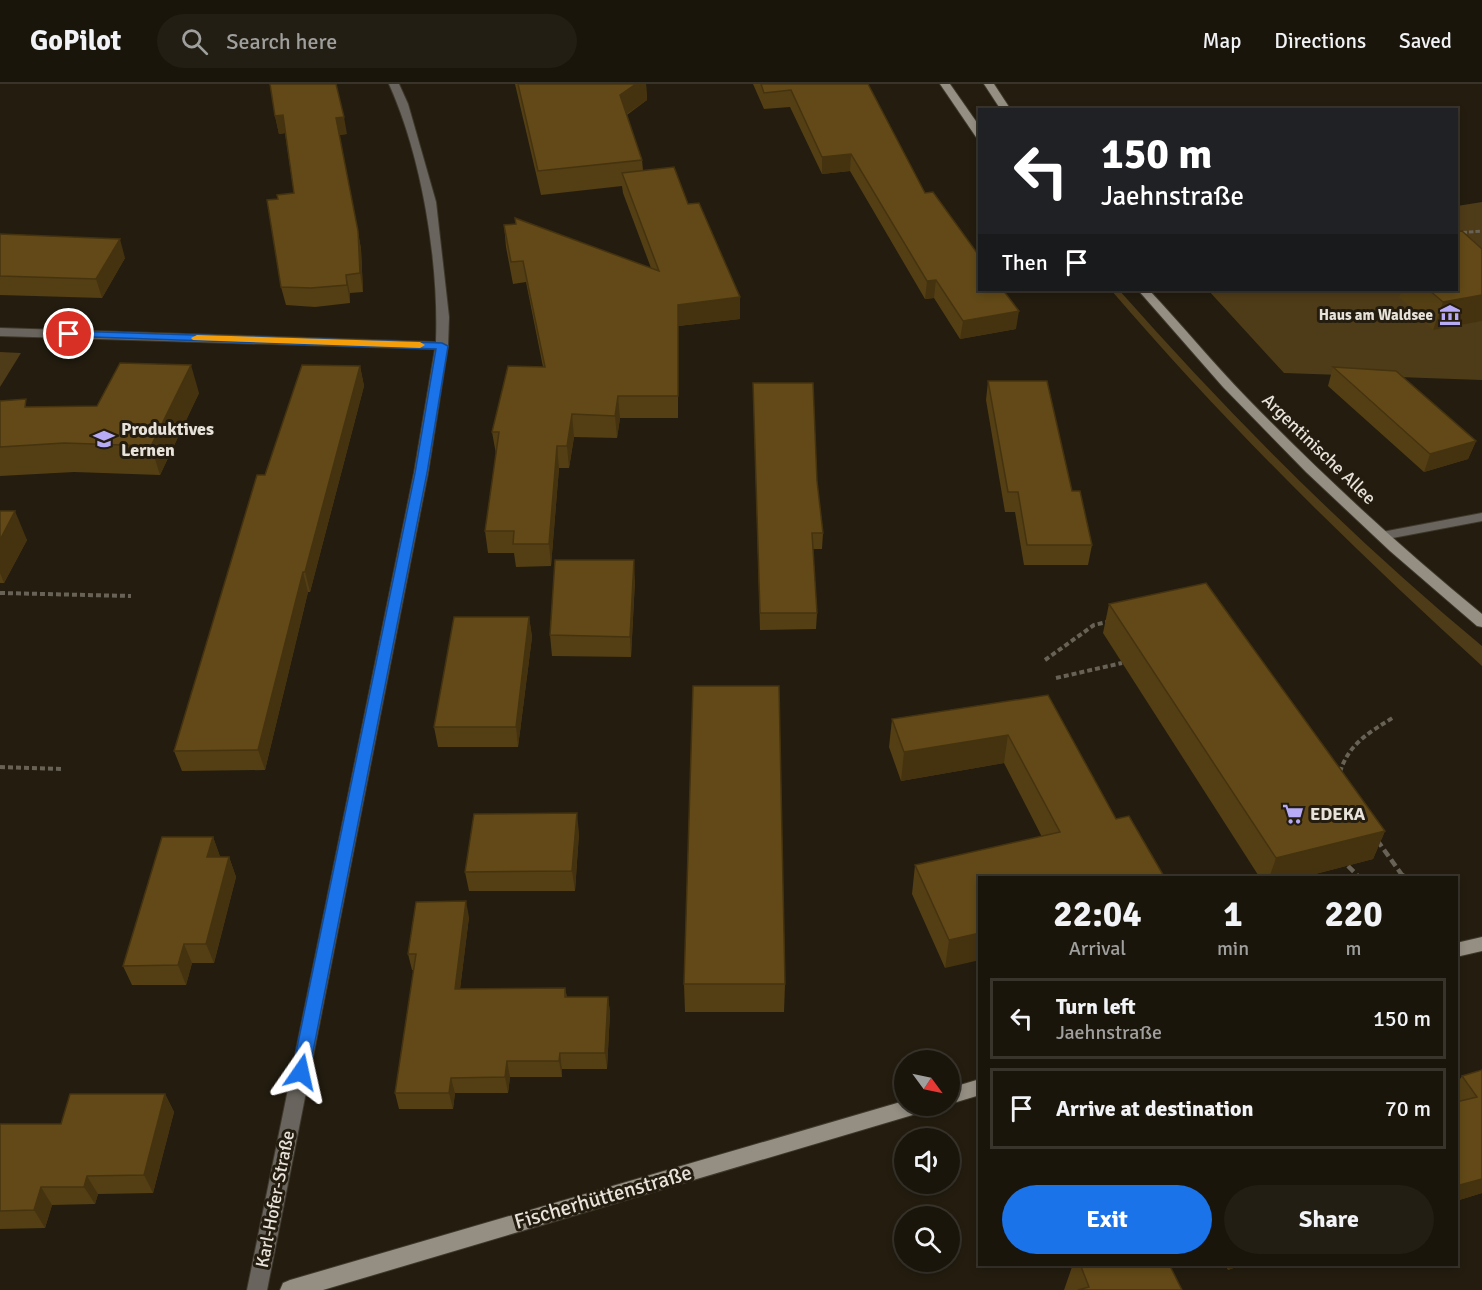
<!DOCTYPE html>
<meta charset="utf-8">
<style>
:root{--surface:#1a150b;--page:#231e14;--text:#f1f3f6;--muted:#9f9f9d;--line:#38342c;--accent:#1a73e8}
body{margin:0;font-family:Signika,sans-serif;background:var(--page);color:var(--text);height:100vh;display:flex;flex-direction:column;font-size:22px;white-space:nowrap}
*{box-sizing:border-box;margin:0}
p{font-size:20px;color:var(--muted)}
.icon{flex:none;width:33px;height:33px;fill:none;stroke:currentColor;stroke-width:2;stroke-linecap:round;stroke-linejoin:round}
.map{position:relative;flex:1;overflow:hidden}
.drawer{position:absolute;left:978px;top:792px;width:480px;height:390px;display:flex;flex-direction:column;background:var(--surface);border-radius:0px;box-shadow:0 3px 9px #0003,0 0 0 2px var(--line)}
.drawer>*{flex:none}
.top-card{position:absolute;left:978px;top:24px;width:480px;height:183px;border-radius:0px;box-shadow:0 3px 9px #0003,0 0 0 2px var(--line);background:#202124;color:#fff;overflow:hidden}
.needle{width:39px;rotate:123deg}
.fabs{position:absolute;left:894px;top:966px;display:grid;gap:12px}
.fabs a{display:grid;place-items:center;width:66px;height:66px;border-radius:50%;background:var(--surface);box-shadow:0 3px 9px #0003,0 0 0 2px var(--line);font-size:30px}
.pin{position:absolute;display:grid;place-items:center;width:51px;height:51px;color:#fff;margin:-26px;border:3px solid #fff;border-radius:50%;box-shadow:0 2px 6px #0007}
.me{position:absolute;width:66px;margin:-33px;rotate:11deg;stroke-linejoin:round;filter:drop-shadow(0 0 4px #0008)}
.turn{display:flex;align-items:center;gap:21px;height:126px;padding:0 24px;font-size:27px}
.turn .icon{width:78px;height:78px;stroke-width:2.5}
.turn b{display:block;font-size:42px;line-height:51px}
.then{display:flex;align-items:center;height:57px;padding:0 24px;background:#0003;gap:12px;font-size:22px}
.eta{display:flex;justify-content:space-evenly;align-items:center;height:102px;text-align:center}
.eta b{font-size:36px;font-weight:800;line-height:42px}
.action{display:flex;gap:12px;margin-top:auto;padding:12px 24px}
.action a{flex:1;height:69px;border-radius:36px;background:var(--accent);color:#fff;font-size:24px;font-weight:800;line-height:69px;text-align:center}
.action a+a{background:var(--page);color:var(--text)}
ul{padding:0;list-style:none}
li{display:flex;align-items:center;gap:18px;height:81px;margin:0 12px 9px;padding:0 12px;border:3px solid var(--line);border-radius:0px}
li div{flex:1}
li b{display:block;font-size:22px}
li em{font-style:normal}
header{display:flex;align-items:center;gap:36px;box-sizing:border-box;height:84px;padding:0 30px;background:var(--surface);border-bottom:2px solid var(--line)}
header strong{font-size:28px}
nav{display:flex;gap:33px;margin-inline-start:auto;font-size:21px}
.search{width:420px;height:54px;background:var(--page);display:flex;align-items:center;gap:15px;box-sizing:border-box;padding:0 21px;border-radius:33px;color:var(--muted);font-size:22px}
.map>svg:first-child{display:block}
.green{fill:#4e3b18}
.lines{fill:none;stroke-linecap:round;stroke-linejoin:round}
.lane-casing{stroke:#3e382b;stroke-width:2}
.street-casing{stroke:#3e382b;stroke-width:2}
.secondary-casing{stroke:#3e382b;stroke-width:2}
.path-far2{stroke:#686256;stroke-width:3;stroke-dasharray:4.5 2;stroke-linecap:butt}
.path-far1{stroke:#686256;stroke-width:4;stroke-dasharray:5 3;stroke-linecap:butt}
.path{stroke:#686256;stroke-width:4.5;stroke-dasharray:8 4;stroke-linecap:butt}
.lane{fill:#69655e;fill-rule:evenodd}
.street{fill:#69655e;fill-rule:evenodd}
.secondary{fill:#948e83;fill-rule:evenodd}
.wall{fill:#543f14}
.shaded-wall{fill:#453310}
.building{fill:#624917;stroke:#453310;stroke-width:1.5}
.route{fill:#1a73e8;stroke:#114b97;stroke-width:1.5}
.slow{fill:#f59e0b}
.labels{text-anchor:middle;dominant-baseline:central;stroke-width:6;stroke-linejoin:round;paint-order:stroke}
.far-poi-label{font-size:15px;font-weight:bold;fill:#e7e2da;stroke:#231c0f;text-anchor:end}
.poi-label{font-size:18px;font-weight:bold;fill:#e7e2da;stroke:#231c0f;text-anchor:start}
.street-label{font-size:18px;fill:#e7e2da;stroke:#231c0f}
.near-street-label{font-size:21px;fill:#e7e2da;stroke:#231c0f}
</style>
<header>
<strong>GoPilot</strong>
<div class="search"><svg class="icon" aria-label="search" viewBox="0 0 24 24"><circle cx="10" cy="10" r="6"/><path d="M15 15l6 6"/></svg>Search here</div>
<nav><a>Map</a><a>Directions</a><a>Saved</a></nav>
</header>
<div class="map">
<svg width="1482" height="1206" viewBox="0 0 1482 1206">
<rect width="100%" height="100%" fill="#231c0f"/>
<g class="green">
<path d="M1482,118V296L1284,289L1208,206H1456L1457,122Z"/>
<path d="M1111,206H1119C1232,334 1351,453 1482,562V582C1351,463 1226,340 1111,206Z"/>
<path d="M0,268L21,269L0,303Z"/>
</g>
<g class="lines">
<defs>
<path id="lane" d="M1482,429V437L1382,456L1375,452L1382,448Z"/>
<path id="street" d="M389,0H399L408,20L436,118L449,233L448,262L428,389L267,1206H247L414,389L435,265L0,252V244L436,258C439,178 422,73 389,0Z"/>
<g id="secondary">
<path d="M940,0H950L980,43V54L976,53Z"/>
<path d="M984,0H994L1011,26H1001Z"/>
<path d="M1138,206H1149C1182,241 1213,279 1247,314C1321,390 1400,463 1482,530V543L1477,542L1390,467L1306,388L1223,303Z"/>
<path d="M1482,853V867L1456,873V859Z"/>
<path d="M980,995V1011L950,1020V1004Z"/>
<path d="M904,1017V1022H925L923,1028L916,1030L323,1206H280L283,1199L290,1196Z"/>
</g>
</defs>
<use href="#lane" class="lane-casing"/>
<use href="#street" class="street-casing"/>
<use href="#secondary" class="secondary-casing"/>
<path class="path-far2" d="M1456,149L1482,147"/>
<g class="path-far1">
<path d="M0,509L131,512"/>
<path d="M1045,576L1094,541L1107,538"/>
<path d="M1056,594L1122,579"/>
<path d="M0,683L63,685"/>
<path d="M1340,688C1349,659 1370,648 1394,633"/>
</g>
<g class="path">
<path d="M1377,756L1402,791L1391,794"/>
<path d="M1348,782L1360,794"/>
<path d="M1402,791L1409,794"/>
</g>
<use href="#lane" class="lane"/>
<use href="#street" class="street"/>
<use href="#secondary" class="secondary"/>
</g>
<g class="wall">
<path d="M515,0H646L647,16L627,31L642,76L643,86L688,120L740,235L678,242V334H620L617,354L574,353L569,384H559L551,482L516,483L514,469H488L485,447L496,370L492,348L543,283L526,198L513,200L506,163L504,141L516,140L515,134L651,184L623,109L622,102L541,111Z"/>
<path d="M753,0H868L925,109L1016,245L960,255L934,214L925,215L850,87L822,90L790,23L764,25Z"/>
<path d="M275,32L347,50L339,51L361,165L363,208L350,209V219L315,223L286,221L281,203L278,115L294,109L285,49L279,50Z"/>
<path d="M0,150L125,174L102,214L0,211Z"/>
<path d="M1482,165V237L1433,246L1399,213L1402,206H1456Z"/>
<path d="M360,282L364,302L310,508H308L265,686L182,687L174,667L265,391Z"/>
<path d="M1333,283L1476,357L1468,375L1424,388L1328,302Z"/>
<path d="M988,297L1072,407L1092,461L1088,481H1024L1015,428H1005L986,316Z"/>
<path d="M753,299L817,397L823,449L822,465H813L817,529L816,545L760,546Z"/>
<path d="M199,309L160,391L74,388L0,392V317L29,323L97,322Z"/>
<path d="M0,427L27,456L4,499H0Z"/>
<path d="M635,496L631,573L552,572L550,551Z"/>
<path d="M1109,520L1385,747L1373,775L1300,794H1260L1103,549Z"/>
<path d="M529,533L532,553L518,663H438L434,643Z"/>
<path d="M1048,611L1116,735L945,884L912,810L915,781L1042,753L1004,679L901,697L889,663L892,635Z"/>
<path d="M579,749L575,807H469L465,788Z"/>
<path d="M213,753L220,773H229L236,793L214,879H192L186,901H132L123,882Z"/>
<path d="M469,833L460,905L565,904L567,913H608L610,929L607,985H562V993H510L508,1009H455L453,1025H399L395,1009L414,886H412L408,870Z"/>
<path d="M684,900H785L784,928H685Z"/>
<path d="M1482,986V1109L1456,1117V1001L1462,992Z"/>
<path d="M165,1010L174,1028L153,1109L98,1110L95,1120L52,1121L45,1144L0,1145V1040H61Z"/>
<path d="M1073,1180H1169L1182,1206H1064Z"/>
<path d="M1225,1180H1244L1228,1186Z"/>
</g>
<g class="shaded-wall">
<path d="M636,0H646L647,16L621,34L620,11Z"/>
<path d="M283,31L286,49L279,50L275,32Z"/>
<path d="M344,33L347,50L339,51L336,34Z"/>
<path d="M851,70L850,87L822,90V73Z"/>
<path d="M358,147L361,165L363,208L360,189Z"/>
<path d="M120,155L125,174L102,214L96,195Z"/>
<path d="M346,191L350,209V219L347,201Z"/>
<path d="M936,196L934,214L925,215L927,197Z"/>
<path d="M1482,211V237L1433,246L1443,218Z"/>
<path d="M740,213V235L678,242V334V221Z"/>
<path d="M1019,227L1016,245L960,255L963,237Z"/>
<path d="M191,281L199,309L160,391L151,362Z"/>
<path d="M360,282L364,302L310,508L305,488Z"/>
<path d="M618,312L620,334L617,354L615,332Z"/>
<path d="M572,330L574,353L569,384L567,362Z"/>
<path d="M1476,357L1468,375L1424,388L1430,370Z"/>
<path d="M557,362L559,384L551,482L549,460Z"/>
<path d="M15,427L27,456L4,499L0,489V456Z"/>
<path d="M634,476L635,496L631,573L630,553Z"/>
<path d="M303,488L308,508L265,686L258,666Z"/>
<path d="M529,533L532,553L518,663L516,643Z"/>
<path d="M1008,651L1004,679L901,697L904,668Z"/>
<path d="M577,729L579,749L575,807L572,787Z"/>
<path d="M1385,747L1373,775L1300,794H1269L1276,774Z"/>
<path d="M213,753L220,772L214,793L207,773Z"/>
<path d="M229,773L236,793L214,879L206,860Z"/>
<path d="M466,817L469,833L458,921L455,905Z"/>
<path d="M980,849V876L945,884L949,856Z"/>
<path d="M184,860L192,879L186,901L178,881Z"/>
<path d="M608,913L610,929L607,985L605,969Z"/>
<path d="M560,969L562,985V993L559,977Z"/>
<path d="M507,977L510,993L508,1009L505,993Z"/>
<path d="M451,994L455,1009L453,1025L449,1009Z"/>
<path d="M165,1010L174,1028L153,1109L144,1091Z"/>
<path d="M87,1092L98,1110L95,1120L84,1103Z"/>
<path d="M1482,1095V1109L1456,1117V1102Z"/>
<path d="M41,1103L52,1121L45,1144L34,1126Z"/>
<path d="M1230,1180H1244L1228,1186Z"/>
</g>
<g class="building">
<path d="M270,0H336L344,33L336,34L358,147L360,189L346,191L347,201L311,204L281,203L267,116L278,115L277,111L294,109L283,31L275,32Z"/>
<path d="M518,0H636L620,11L642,76L538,87Z"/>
<path d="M761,0H868L925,109L933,108L980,173V206H1003L1019,227L963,237L936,196L927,197L851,70L822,73L791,6L764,9Z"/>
<path d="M674,83L688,120L699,119L740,213L678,221V312H618L615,332L572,330L567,362H557L549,460H513L514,447H485L499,348H492L508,282L545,283L523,177L511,178L504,141L516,140L515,134L659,187L622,89Z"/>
<path d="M1462,147L1482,165V211L1443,218L1429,206H1456V148Z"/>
<path d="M0,150L120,155L96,195L0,192Z"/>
<path d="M120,279L191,281L151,362L64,359L0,363V317L26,315L25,323L97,322Z"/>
<path d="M302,281L360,282L305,488H303L258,666L174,667L257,391H265Z"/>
<path d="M1333,283L1396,287L1476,357L1430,370Z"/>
<path d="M988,297H1047L1072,407H1080L1092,461H1027L1018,408H1008Z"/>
<path d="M753,299H813L817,397L823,449H812L817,529H760Z"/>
<path d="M0,427H15L0,456Z"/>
<path d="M555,476H634L630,553L550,551Z"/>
<path d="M1206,499L1385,747L1276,774L1109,520Z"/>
<path d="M454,533H529L516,643H434Z"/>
<path d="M693,602H779L785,900H684Z"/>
<path d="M1048,611L1116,735L1129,732L1165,794H980V849L949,856L915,781L1060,748L1008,651L904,668L892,635Z"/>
<path d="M577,729L572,787L465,788L474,730Z"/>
<path d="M162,753H213L207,773H229L206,860H184L178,881L123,882Z"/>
<path d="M466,817L455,905L565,904V913H608L605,969H560L559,977H507L505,993L451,994L449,1009H395L416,870H408L416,818Z"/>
<path d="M1482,986V1095L1456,1102V1018L1477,1013L1462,992Z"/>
<path d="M70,1010H165L144,1091L87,1092L84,1103H41L34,1126L0,1127V1040H61Z"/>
<path d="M1080,1180H1169L1182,1206H1078L1089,1203Z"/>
</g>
<path class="route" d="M69,247L442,259L448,262L427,389L309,988L307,994L301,996L295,994L292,988L415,389L436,265L65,252V248Z"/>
<path class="slow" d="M197,251L420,258L425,261L420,264L193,256L191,254Z"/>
<defs>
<symbol id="museum-bare" viewBox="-9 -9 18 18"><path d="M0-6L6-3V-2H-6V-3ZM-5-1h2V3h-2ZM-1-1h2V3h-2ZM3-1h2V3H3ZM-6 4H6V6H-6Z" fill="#b7abf7" stroke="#231c0f" stroke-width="2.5" paint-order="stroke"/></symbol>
<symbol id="school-bare" viewBox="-9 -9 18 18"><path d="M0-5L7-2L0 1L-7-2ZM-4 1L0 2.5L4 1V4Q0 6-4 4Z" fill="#b7abf7" stroke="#231c0f" stroke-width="2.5" paint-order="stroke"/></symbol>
<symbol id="supermarket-bare" viewBox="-9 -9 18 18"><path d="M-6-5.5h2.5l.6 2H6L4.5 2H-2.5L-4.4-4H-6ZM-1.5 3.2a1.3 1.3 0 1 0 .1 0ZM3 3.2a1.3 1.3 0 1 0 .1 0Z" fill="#b7abf7" stroke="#231c0f" stroke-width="2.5" paint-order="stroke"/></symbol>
</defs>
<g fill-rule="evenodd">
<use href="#museum-bare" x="1435" y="216" width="30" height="30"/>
<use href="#school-bare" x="89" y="340" width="30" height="30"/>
<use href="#supermarket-bare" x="1278" y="715" width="30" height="30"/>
</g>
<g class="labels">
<g class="far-poi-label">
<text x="1433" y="231">Haus am Waldsee</text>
</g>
<g class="poi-label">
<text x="121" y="345">Produktives<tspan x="121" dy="21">Lernen</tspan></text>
<text x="1310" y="730">EDEKA</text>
</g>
<g class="street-label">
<text transform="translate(1319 365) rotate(44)">Argentinische Allee</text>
<text transform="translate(275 1115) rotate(-79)">Karl-Hofer-Straße</text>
</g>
<g class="near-street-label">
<text transform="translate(603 1113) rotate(-16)">Fischerhüttenstraße</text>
</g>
</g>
</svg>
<div class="fabs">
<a><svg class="needle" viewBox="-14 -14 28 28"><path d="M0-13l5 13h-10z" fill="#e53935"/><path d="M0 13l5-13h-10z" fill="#9f9f9d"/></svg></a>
<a><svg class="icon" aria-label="sound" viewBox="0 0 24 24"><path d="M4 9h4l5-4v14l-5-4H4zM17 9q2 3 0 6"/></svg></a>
<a><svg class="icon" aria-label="search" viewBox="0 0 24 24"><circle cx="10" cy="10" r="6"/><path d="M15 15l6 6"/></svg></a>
</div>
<div class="pin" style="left:69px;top:250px;background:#d93025"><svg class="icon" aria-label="arrive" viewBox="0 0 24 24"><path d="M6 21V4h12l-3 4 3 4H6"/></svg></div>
<svg class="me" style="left:301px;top:988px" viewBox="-20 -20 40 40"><path d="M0-17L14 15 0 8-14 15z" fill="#1a73e8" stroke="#fff" stroke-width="4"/></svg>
<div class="top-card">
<div class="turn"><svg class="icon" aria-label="left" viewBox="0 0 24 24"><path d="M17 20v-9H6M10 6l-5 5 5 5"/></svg><div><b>150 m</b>Jaehnstraße</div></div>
<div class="then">Then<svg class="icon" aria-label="arrive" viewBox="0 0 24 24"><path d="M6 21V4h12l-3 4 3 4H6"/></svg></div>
</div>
<section class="drawer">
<div class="eta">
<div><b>22:04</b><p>Arrival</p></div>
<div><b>1</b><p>min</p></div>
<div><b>220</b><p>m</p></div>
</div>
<ul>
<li><svg class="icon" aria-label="left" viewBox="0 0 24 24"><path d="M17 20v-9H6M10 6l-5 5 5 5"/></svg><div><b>Turn left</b><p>Jaehnstraße</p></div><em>150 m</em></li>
<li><svg class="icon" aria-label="arrive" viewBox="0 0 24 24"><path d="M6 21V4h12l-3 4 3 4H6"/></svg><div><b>Arrive at destination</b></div><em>70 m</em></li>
</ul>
<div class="action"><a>Exit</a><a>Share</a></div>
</section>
</div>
